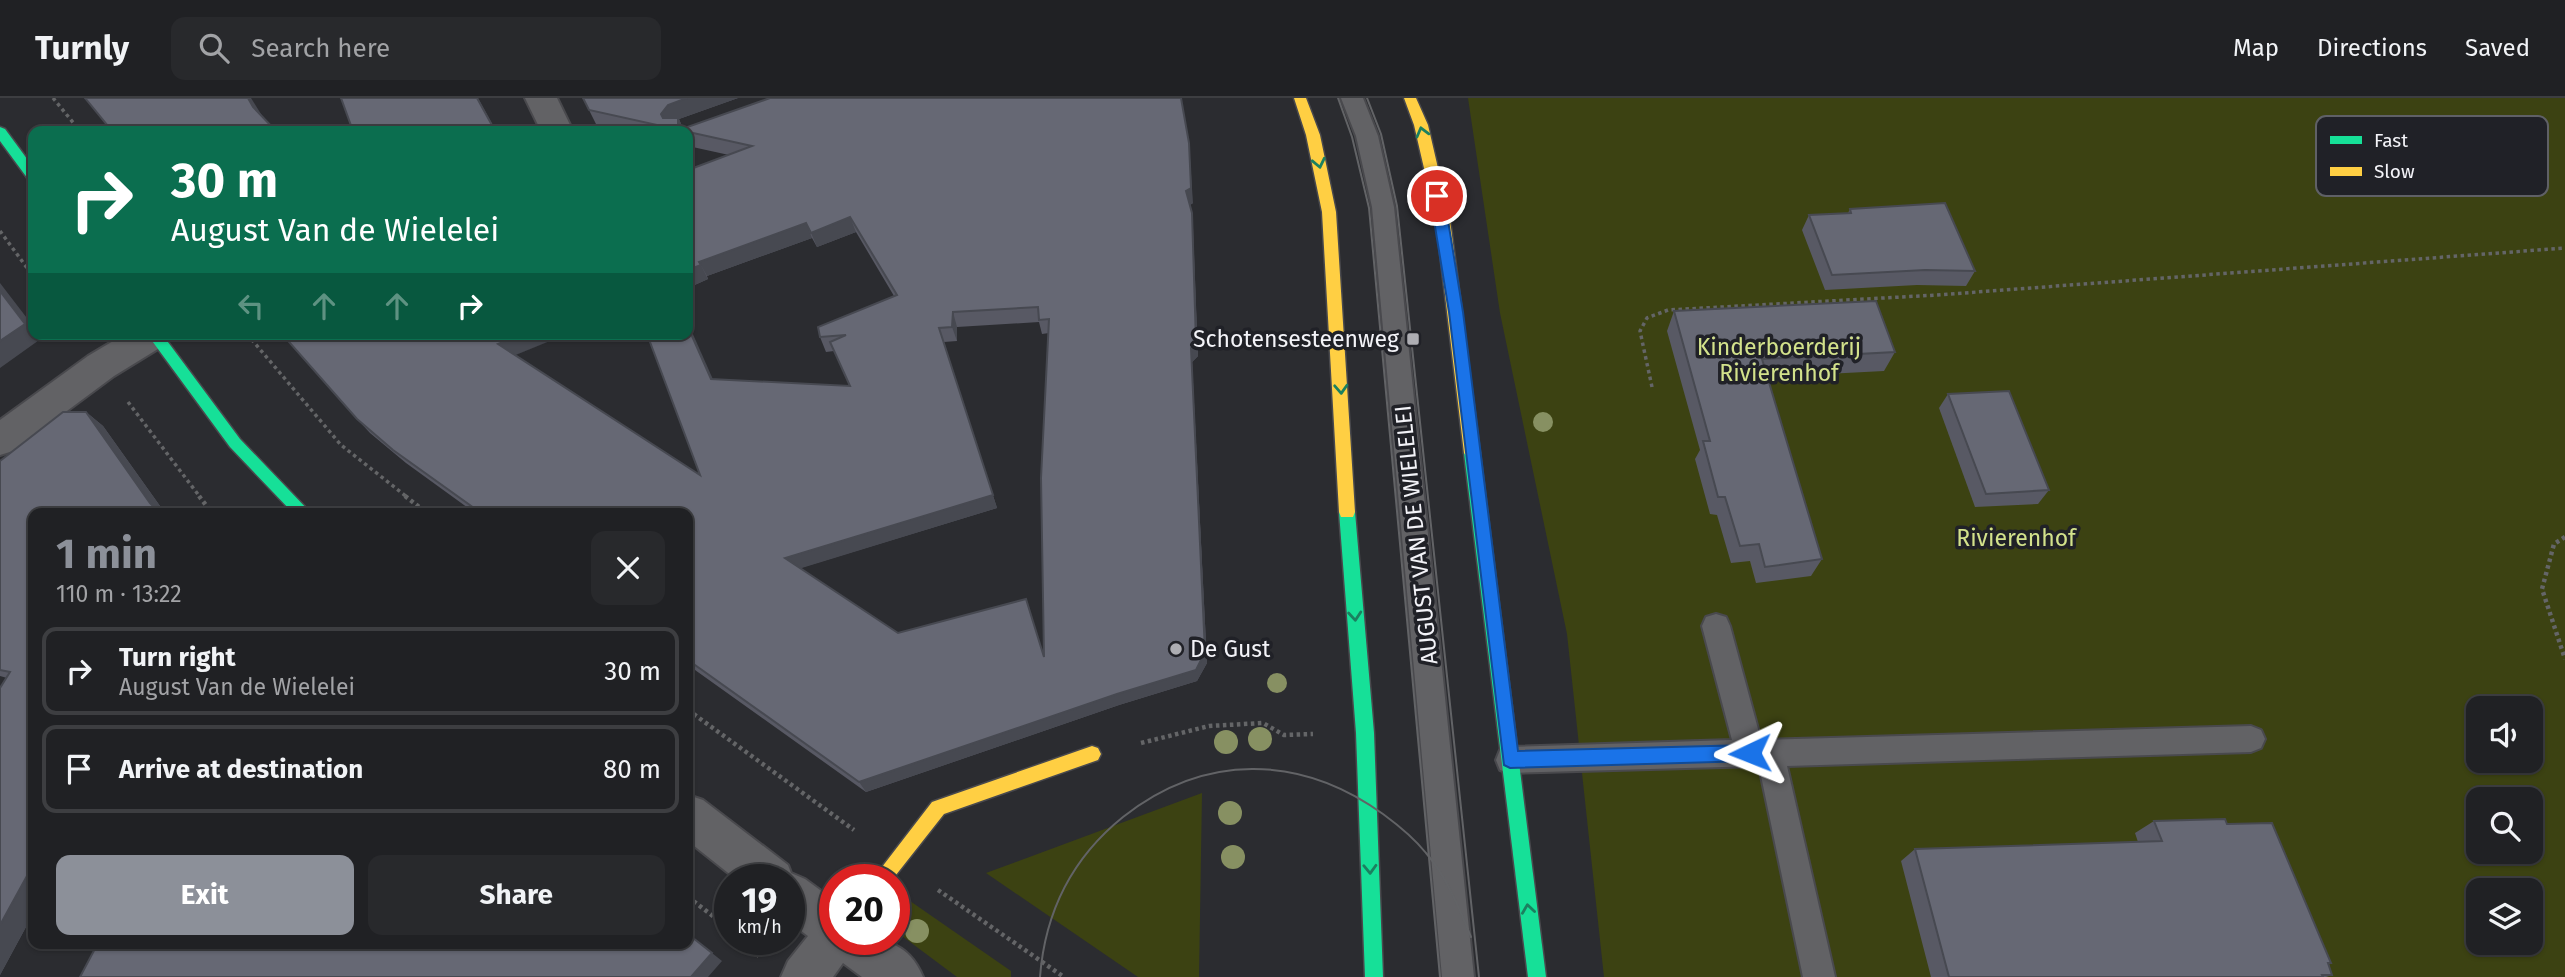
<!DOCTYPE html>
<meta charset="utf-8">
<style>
:root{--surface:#202124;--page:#28292c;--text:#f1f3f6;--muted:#a2a3a6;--line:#3d3e41;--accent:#8c9099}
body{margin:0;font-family:"Fira Sans",sans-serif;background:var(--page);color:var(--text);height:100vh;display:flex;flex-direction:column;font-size:26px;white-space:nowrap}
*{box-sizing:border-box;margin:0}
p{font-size:23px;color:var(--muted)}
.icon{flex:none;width:38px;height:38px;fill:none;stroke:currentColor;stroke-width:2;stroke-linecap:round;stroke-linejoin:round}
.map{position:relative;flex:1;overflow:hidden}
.side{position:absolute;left:28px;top:410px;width:665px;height:441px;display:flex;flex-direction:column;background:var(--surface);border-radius:14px;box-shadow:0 2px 5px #0004,0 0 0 2px var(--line)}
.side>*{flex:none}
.banner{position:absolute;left:28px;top:28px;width:665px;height:214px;border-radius:14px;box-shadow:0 2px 5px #0004,0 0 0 2px var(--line);background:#0b6e4f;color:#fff;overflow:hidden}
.buttons{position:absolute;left:2466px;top:598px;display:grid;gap:14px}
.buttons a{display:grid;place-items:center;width:77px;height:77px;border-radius:14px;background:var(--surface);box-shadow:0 2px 5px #0004,0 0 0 2px var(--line);font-size:35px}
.speed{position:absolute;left:714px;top:766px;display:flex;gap:14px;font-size:35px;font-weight:700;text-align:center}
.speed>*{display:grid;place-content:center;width:91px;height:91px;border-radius:50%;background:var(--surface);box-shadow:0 2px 5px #0004,0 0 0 2px var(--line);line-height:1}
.speed small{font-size:18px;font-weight:400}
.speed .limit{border:10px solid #d22;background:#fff;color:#111}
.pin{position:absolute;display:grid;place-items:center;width:60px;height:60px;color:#fff;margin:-30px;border:4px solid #fff;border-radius:50%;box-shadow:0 2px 7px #0007}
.me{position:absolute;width:77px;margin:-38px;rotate:268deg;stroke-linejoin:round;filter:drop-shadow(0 0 5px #0008)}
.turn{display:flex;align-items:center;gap:24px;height:147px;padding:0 28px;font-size:32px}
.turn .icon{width:91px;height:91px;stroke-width:2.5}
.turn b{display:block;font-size:49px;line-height:60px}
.lanes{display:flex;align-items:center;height:66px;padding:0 28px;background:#0003;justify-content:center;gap:35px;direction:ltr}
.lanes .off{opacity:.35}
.round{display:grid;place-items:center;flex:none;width:74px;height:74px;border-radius:14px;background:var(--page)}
.headline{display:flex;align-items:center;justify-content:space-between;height:119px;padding:0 28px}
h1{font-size:42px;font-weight:700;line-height:52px;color:var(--accent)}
.action{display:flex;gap:14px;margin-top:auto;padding:14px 28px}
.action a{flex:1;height:80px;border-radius:14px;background:var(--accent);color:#fff;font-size:28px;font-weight:700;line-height:80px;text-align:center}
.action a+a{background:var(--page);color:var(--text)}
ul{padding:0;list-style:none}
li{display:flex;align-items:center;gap:21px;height:88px;margin:0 14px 10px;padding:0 14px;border:4px solid var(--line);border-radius:14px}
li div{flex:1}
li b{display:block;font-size:26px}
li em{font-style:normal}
header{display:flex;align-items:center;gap:42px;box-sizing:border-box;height:98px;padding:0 35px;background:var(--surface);border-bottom:2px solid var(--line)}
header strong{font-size:33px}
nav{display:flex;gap:38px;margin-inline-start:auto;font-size:24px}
.search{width:490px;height:63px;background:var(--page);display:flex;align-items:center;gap:18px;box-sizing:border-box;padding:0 24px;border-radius:14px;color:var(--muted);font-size:26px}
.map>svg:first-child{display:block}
.green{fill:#3c4212;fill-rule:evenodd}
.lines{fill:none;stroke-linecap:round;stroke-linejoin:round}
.lane-casing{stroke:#49494d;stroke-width:4}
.street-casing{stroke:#49494d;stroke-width:4}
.fast-casing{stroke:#49494d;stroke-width:3}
.slow-casing{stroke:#49494d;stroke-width:3}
.path-far1{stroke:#646567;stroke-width:3.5;stroke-dasharray:3.5 3.5;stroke-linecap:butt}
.path{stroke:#646567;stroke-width:4.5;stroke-dasharray:3.5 3.5;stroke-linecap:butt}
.lane{fill:#626265;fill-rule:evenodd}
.street{fill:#626265;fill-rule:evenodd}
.fast{fill:#16e098;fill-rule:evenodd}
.slow{fill:#ffcf43;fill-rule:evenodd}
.tram{stroke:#626366;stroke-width:2}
.tree{fill:#879062}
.wall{fill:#585964;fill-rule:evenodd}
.shaded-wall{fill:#474951}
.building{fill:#666874;stroke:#474951;stroke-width:2;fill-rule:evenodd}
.oneway{stroke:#1b8060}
.route{fill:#1a73e8;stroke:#114b97;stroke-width:2}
.poi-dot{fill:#adadb2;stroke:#202127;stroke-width:2.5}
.labels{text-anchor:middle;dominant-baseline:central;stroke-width:7;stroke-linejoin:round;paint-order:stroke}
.poi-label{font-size:23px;fill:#f3f3f8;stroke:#202127;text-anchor:end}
.park-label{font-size:23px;fill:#d3e28b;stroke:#202127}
.street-label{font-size:23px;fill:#f3f3f8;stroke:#202127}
.key{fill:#202127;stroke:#5f6066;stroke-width:2}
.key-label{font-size:19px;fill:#f3f3f8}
</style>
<header>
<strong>Turnly</strong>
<div class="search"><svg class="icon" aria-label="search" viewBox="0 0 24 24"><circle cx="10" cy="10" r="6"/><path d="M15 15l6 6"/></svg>Search here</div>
<nav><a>Map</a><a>Directions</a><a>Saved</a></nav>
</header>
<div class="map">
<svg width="2565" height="879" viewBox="0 0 2565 879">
<rect width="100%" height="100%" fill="#2b2c30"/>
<g class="green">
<path d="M1468,0H2565V879H1604L1567,536L1500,215ZM2478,611H2530V663H2478ZM2478,702H2530V754H2478ZM2478,793H2530V845H2478Z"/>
<path d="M1202,695L1199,879H1138L986,775Z"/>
<path d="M910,803L1011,873V879H957L894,832V820Z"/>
</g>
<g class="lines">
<defs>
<g id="lane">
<path d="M1341,0H1363L1378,38L1394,109L1474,879H1442L1372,109L1356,38Z"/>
<path d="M1716,516L1726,519L1730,528L1761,642L2251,628L2261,632L2265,641L2261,650L2251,654L1787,668L1835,879H1803L1759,668L1510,675L1500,672L1496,662L1500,652L1510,649L1732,642L1702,528L1706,519Z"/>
</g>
<g id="street">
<path d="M525,0H557L573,33H541Z"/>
<path d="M125,236H171L166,246L114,278L13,353L0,357V322L88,258Z"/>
<path d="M688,697L703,702L788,767L791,775L805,781L835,803V842C874,842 905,836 923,879H862L843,865L833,879H781L788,863L808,838L789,824V782H737L688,743Z"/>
</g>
<g id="fast">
<path d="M0,29L5,31L33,69V83L28,81L0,43Z"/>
<path d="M147,236H162L240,341L311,415H293L230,349Z"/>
<path d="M1472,349L1477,351L1480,355L1546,879H1528L1464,355L1467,351Z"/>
<path d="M1347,407L1353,409L1355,414L1374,635L1383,879H1365L1356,635L1339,414L1341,409Z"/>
</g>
<g id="slow">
<path d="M1294,0H1306L1320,37L1336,114L1355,414L1353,419H1341L1339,414L1322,114L1306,37Z"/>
<path d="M1404,0H1416L1428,27L1450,122L1480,355L1477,359H1467L1464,355L1436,122L1414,27Z"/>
<path d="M1092,648L1098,650L1101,656L1098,662L944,716L892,782H872L932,704Z"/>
</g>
</defs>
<use href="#lane" class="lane-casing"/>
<use href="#street" class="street-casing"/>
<use href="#fast" class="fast-casing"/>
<use href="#slow" class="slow-casing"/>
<g class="path-far1">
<path d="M53,0L80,33"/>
<path d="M0,133L33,178"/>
<path d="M247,236L341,347L407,399"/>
<path d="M1652,289L1640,233L1647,220L1668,212L1937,197L2565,150"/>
<path d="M128,304L200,399"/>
</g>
<g class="path">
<path d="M199,398L212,415"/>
<path d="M405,398L427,415"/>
<path d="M2565,439L2554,446L2542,491L2565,561"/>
<path d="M688,612L854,732"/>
<path d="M1141,645L1209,628L1263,625L1284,637L1313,636"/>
<path d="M938,792L1064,879"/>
<path d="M688,799L730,831"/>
<path d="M742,842L759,858"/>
</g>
<use href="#lane" class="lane"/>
<use href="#street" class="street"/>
<use href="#fast" class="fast"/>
<use href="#slow" class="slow"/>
<g class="tram">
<path d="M1338,0L1352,39L1369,110L1440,879"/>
<path d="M1367,0L1381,36L1397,108L1479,879"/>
<path d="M1040,879C1045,814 1072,760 1123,719C1204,655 1300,656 1383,716C1398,727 1414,740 1426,755C1447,779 1459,810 1471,839"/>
</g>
</g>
<g class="tree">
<circle cx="1543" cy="324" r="10"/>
<circle cx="1277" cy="585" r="10"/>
<circle cx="1260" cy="641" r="12"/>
<circle cx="1226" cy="644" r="12"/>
<circle cx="1230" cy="715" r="12"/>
<circle cx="1233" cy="759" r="12"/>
<circle cx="917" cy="833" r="12"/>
</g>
<g class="wall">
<path d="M583,0H738L679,21L683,31L1193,105L1190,107L1193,130L1198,258L1192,264L1207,565L1197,583L1119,607L866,694L688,567V415H475L406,365L370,335L357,321L567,236L515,257L700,377L712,281L850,288L834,253L826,254L820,239L894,198L856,134L817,149L812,140L707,178L708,181L688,190V72L729,57L688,48V33H622L597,28ZM1039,224L1042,236L1049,235L1044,559L898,535L800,470L997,410L944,244L957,243V229Z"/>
<path d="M1850,111L1975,173L1966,188L1917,187L1825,192L1802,132L1809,117L1848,115Z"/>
<path d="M1674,213L1895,254L1884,273L1767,279L1822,461L1811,478L1756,485L1750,463L1731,465L1717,417L1710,416L1695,361L1700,352L1667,233Z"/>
<path d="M1948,296L2049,392L2038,406L1975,409L1939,310Z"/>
<path d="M86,314L103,328L165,415H33V816L0,877V590L7,580L0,578V363Z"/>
<path d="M2154,723L2227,726L2331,865L2329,866L2332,877L2326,879H1931L1901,763L1915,751L2138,744L2135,735Z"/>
</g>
<g class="shaded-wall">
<path d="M248,0H251L266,24L253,9Z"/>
<path d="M477,0H478L496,33H480Z"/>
<path d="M687,0H738L679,21L684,33L670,30L661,16L668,7Z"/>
<path d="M1189,45L1193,105L1188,108L1186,93Z"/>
<path d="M1192,115L1198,258L1192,264L1207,565L1197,583L1119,607L866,694L859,684L1117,596Z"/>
<path d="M850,119L856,134L817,149L811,135Z"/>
<path d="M806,125L812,140L707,178L699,164Z"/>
<path d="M701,167L708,181L688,190V172Z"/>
<path d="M0,185L33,228V236H40L42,240L0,270Z"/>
<path d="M953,214L957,229V243L952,229Z"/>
<path d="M688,225L719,295L711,281L688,229Z"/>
<path d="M939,230L997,410L792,473L785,460Z"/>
<path d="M522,236H567L508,260L498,246Z"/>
<path d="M86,314L103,328L165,415H160L150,405Z"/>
<path d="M33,767V816L0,877V827Z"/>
<path d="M712,855L722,863L708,879H691Z"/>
</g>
<g class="building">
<path d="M85,0H248L253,9L276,33H112Z"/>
<path d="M341,0H477L493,29L480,33H353Z"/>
<path d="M583,0H687L668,7L661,16L663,20H678V29L682,31L770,0H1181L1189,45L1191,90L1186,93L1192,115L1196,244L1191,250L1205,554L1196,572L1117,596L859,684L688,562V415H481L393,352L357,321L282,236H522L498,246L700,377L647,236H688V229L711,281L850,288L830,244L846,237L820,239L818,229L897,197L850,119L811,135L806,125L699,164L701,167L688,172V72L752,48L589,12ZM1038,209L1039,222L1049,221L1041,380L1044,559L1026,501L898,535L785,460L993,397L939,230L952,229L953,214Z"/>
<path d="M1945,105L1975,173L1925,172L1832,177L1809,117L1851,115L1850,111Z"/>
<path d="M0,193L25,226L0,243Z"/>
<path d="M1876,203L1895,254L1762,261L1822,461L1765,469L1759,446L1740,448L1725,399H1718L1703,343H1710L1674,213Z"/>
<path d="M2009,293L2049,392L1986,396L1948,296Z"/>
<path d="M63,314H86L150,405L160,415H33V767L0,827V590L10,574L0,572V363Z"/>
<path d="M2225,721L2227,726L2272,725L2331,865H2328L2332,877H2322L2323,879H1949L1915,751L2162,743L2154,723Z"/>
<path d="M688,836L712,855L691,879H80L98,845H688Z"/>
</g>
<defs><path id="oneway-chevron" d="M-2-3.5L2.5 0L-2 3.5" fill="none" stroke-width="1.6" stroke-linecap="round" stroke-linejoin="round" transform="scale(1.75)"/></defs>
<g class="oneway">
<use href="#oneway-chevron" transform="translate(1422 34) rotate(-105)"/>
<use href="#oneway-chevron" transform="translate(1319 65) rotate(78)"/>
<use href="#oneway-chevron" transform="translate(1341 291) rotate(87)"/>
<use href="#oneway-chevron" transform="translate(1355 518) rotate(85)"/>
<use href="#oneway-chevron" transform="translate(1370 771) rotate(88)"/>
<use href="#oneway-chevron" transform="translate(1528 811) rotate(-98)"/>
</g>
<path class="route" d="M1437,93L1444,98L1463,214L1518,653L1750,647L1756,649L1759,655L1756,661L1750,663L1510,670L1504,667L1449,214L1430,98Z"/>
<g class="poi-dot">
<rect x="1406" y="234" width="14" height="14" rx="3.5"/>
<circle cx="1176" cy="551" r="7"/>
</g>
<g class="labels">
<g class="poi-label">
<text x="1399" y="241">Schotensesteenweg</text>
<text x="1190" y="551" text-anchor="start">De Gust</text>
</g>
<g class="park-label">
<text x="1779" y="249">Kinderboerderij<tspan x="1779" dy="26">Rivierenhof</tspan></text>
<text x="2016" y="440">Rivierenhof</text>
</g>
<g class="street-label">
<text transform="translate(1416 437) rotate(-96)">AUGUST VAN DE WIELELEI</text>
</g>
</g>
<rect x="2316" y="18" width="232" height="80" rx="10" class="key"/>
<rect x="2330" y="38" width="32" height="8" fill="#16e098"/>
<rect x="2330" y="69" width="32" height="9" fill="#ffcf43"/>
<g class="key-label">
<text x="2374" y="49">Fast</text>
<text x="2374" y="80">Slow</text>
</g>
</svg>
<div class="buttons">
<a><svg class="icon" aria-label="sound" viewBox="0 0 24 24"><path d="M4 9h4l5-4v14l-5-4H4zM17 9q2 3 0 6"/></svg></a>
<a><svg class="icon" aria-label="search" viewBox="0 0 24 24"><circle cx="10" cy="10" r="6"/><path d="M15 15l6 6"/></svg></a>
<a><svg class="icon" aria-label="layers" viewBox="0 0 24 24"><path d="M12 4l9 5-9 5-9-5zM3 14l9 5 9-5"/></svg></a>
</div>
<div class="speed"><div>19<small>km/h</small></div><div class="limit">20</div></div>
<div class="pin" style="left:1437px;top:98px;background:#d93025"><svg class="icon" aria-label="arrive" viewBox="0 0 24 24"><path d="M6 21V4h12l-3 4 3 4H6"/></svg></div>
<svg class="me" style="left:1750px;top:655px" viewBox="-20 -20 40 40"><path d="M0-17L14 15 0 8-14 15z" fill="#1a73e8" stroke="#fff" stroke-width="4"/></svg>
<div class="banner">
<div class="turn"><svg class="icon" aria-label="right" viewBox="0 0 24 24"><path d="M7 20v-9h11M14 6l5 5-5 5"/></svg><div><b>30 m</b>August Van de Wielelei</div></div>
<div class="lanes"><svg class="icon off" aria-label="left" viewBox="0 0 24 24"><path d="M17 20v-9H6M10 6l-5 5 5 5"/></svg><svg class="icon off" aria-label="ahead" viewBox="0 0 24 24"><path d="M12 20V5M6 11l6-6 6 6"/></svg><svg class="icon off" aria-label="ahead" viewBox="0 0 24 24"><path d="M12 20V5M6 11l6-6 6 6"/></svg><svg class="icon" aria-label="right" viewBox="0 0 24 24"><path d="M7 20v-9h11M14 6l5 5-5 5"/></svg></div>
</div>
<section class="side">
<div class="headline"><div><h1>1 min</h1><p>110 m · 13:22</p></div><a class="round"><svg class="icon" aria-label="close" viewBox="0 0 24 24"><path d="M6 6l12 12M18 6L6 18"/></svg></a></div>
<ul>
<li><svg class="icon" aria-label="right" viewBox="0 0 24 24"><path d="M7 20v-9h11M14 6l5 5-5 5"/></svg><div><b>Turn right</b><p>August Van de Wielelei</p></div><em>30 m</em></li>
<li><svg class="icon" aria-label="arrive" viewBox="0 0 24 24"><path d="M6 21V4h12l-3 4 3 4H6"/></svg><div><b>Arrive at destination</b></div><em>80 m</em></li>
</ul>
<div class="action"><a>Exit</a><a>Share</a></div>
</section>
</div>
